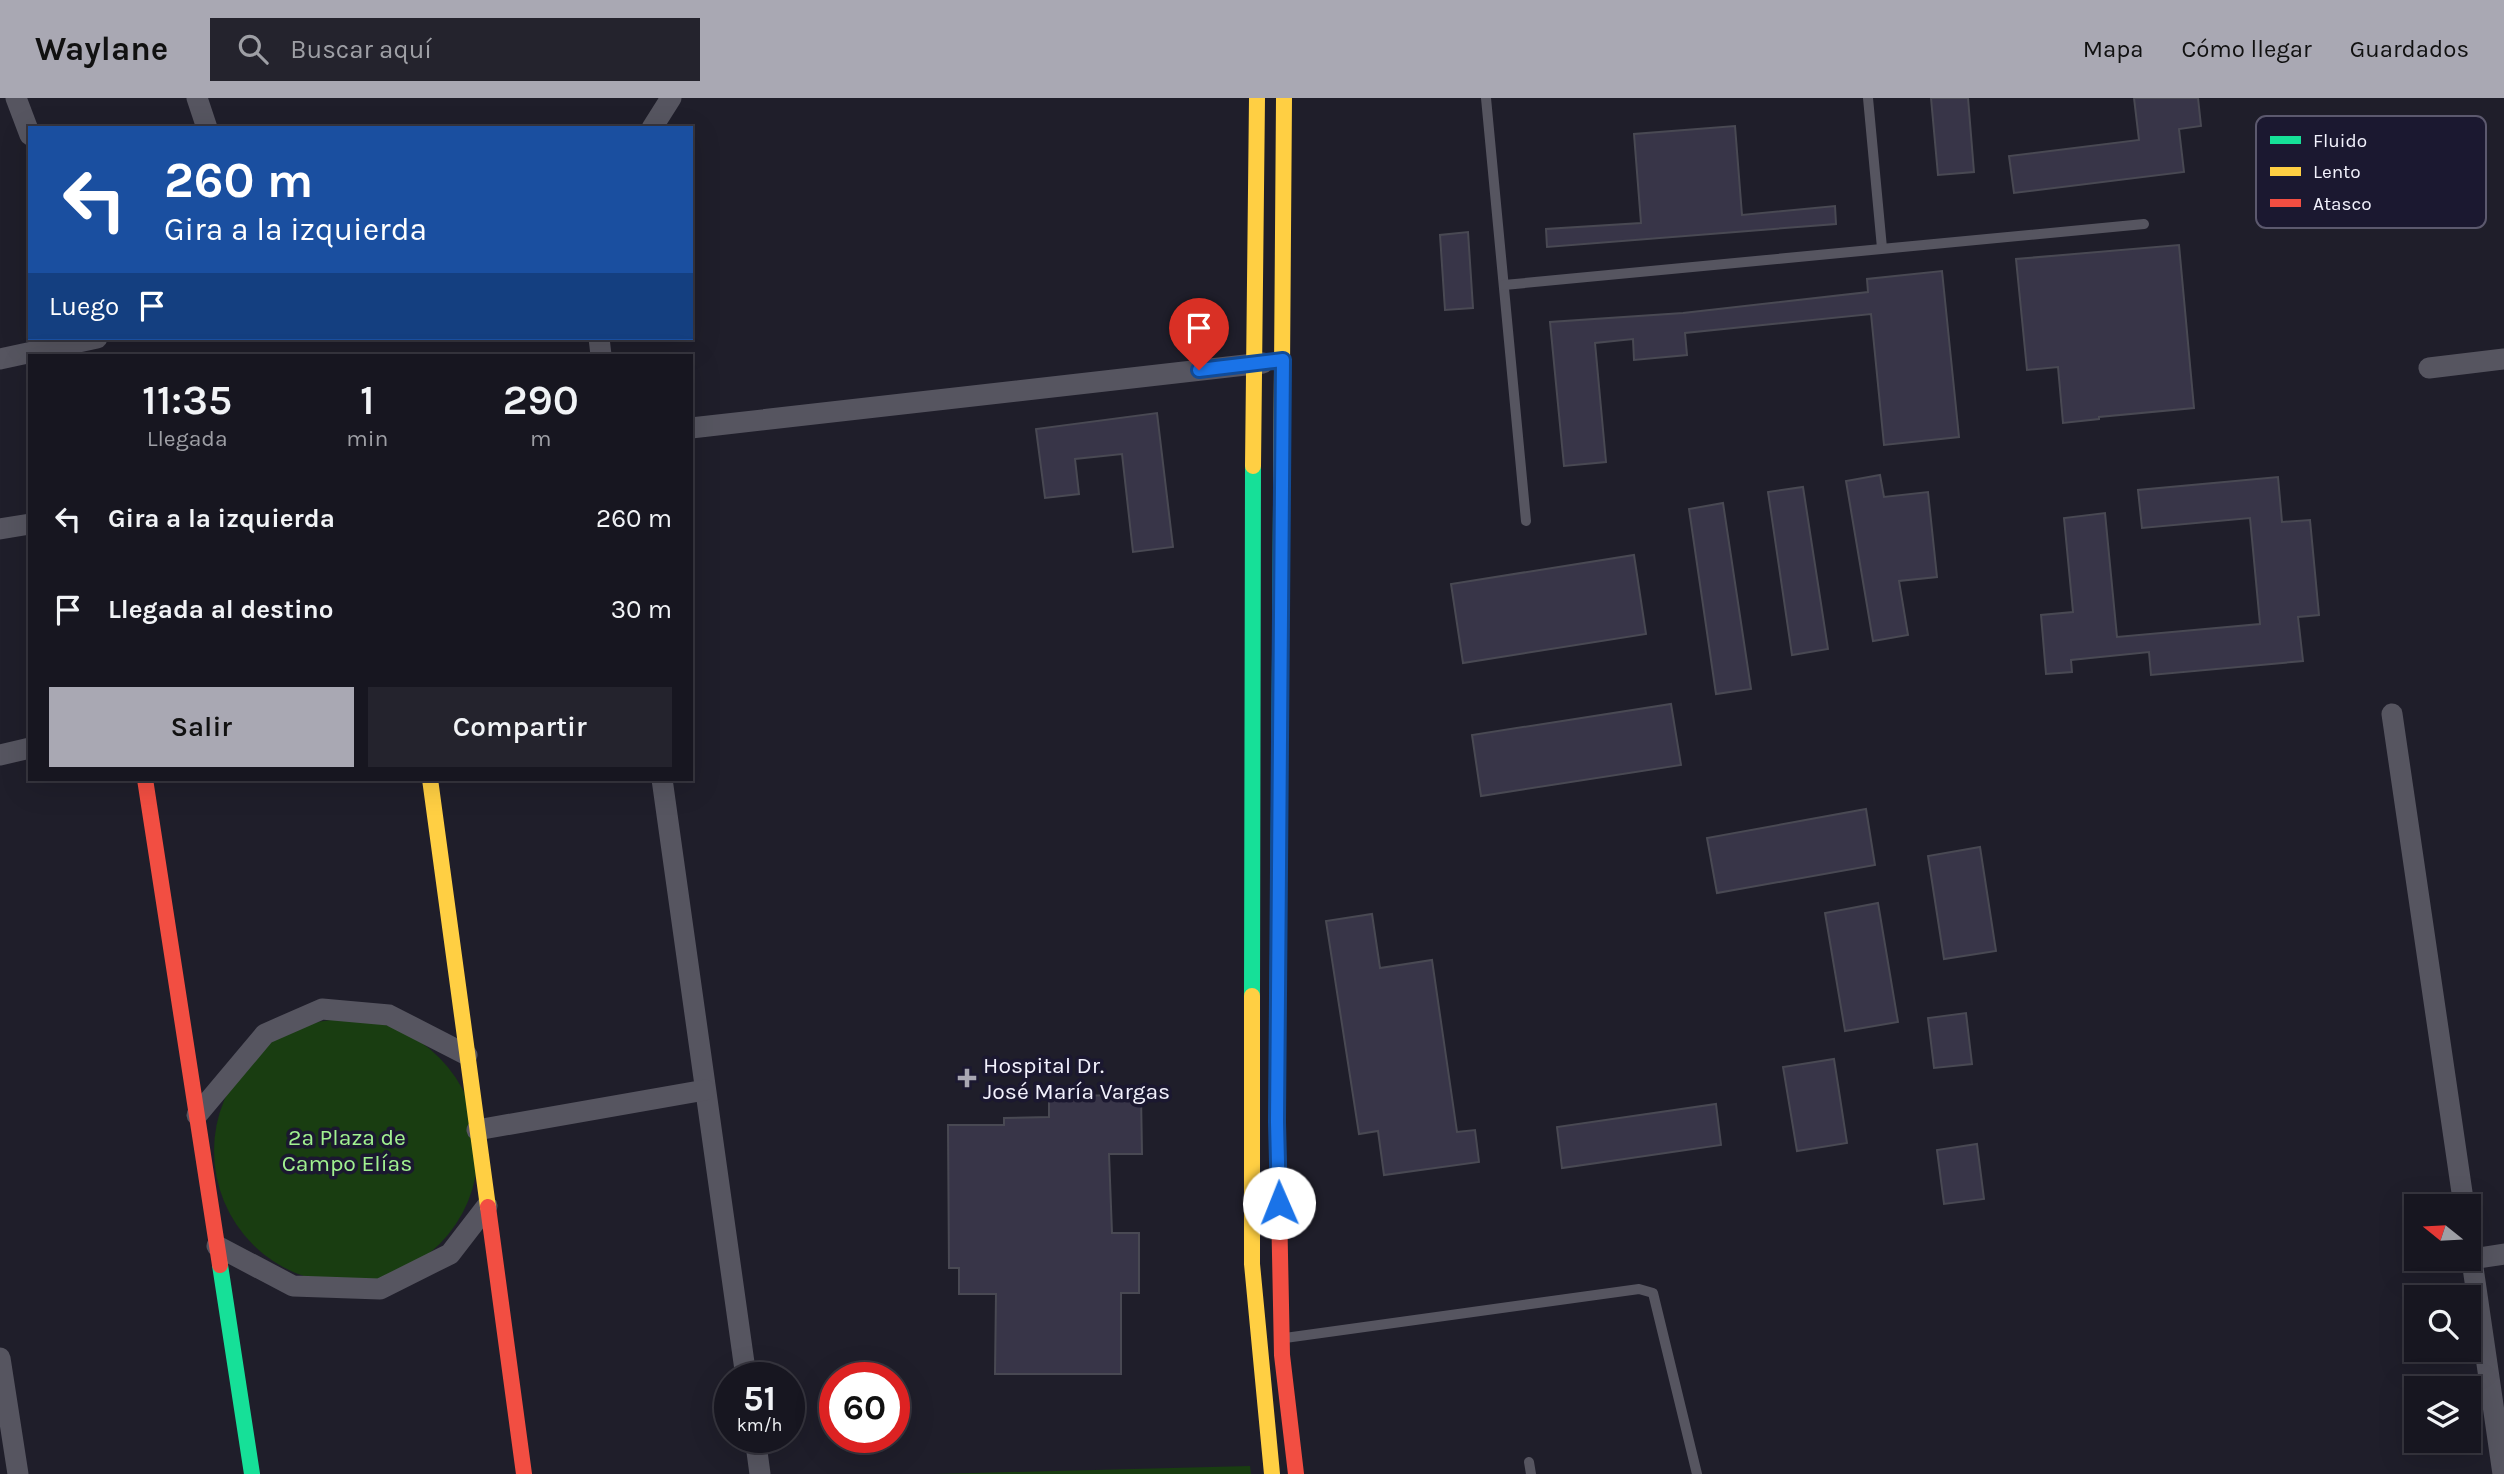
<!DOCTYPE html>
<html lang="es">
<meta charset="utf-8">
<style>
:root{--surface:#171620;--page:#24232d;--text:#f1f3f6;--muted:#9e9fa5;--line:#36353e;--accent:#a9a8b3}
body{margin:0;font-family:Karla,sans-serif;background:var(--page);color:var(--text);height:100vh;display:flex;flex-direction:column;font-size:26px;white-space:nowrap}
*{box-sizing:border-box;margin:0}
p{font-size:23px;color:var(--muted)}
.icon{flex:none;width:38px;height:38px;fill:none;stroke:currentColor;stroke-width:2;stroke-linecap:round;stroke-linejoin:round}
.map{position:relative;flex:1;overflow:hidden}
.side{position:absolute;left:28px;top:256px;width:665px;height:427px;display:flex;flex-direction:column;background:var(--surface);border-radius:0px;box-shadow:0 7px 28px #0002,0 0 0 2px var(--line)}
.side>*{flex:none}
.guide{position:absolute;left:28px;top:28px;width:665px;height:214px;border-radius:0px;box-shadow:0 7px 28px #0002,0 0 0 2px var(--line);background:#1a4fa0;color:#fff;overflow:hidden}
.needle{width:46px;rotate:288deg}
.buttons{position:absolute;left:2404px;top:1096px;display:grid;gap:14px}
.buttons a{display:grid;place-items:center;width:77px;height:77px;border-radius:0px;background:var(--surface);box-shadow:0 7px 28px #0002,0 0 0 2px var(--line);font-size:35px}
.speed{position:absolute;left:714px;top:1264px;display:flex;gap:14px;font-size:35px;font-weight:700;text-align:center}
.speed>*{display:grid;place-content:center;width:91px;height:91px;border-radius:50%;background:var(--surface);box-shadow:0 7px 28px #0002,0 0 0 2px var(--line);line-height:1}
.speed small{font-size:18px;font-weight:400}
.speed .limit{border:10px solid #d22;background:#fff;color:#111}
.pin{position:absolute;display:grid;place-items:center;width:60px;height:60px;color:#fff;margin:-72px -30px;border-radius:50% 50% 50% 0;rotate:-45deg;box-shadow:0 0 7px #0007}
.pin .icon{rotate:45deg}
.me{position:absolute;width:77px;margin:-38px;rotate:359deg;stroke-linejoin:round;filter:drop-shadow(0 0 5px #0008)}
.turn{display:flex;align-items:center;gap:24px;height:147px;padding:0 21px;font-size:32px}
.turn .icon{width:91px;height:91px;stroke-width:2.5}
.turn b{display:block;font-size:49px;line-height:60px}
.then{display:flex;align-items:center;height:66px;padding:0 21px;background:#0003;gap:14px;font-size:26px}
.eta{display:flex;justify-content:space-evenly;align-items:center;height:119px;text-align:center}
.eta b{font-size:42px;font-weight:600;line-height:49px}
.action{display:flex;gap:14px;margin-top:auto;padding:14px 21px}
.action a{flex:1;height:80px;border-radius:0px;background:var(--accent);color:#111;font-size:28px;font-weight:600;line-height:80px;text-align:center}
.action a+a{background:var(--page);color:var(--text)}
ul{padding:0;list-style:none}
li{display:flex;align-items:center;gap:21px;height:91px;padding:0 21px}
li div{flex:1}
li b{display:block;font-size:26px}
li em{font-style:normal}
header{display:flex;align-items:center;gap:42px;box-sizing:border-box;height:98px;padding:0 35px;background:var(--accent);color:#111}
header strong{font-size:33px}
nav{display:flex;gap:38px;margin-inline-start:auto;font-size:24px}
.search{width:490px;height:63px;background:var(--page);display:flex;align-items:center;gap:18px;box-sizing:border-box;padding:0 24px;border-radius:0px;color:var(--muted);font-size:26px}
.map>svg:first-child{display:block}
.green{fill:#193d11}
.building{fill:#383548;stroke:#494953;stroke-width:2}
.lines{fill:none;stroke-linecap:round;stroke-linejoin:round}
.lane{stroke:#565560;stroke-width:10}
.street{stroke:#565560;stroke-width:21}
.fast{stroke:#16e098;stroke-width:16}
.slow{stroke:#ffcf43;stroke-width:16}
.jam{stroke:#f24e42;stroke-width:16}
.route-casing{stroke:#114b97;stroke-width:18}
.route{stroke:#1a73e8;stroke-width:12}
.poi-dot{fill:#a9a8b3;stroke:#1b1830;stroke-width:2.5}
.labels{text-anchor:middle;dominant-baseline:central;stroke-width:7;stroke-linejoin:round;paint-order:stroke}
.poi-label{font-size:23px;fill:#f3f2fd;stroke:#1b1830;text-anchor:start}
.park-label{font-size:23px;fill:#a1f190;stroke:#1b1830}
.key{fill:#1b1830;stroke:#5c596e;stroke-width:2}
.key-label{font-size:19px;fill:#f3f2fd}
</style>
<header>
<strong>Waylane</strong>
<div class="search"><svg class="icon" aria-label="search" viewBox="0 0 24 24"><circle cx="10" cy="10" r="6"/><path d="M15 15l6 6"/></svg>Buscar aquí</div>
<nav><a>Mapa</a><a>Cómo llegar</a><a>Guardados</a></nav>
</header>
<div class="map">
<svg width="2504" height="1376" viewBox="0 0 2504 1376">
<rect width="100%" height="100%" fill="#1f1e2a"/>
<g class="green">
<circle cx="346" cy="1053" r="132"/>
<path d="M1250,1368L1251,1376H933Z"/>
</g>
<g class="building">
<path d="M1931,0H1968L1974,74L1938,77Z"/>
<path d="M2134,0H2198L2201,28L2179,31L2184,74L2014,95L2009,58L2139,42Z"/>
<path d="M1735,28L1742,117L1835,108L1836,126L1547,149L1546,131L1641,125L1634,36Z"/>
<path d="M1468,134L1473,210L1445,212L1440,137Z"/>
<path d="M2179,147L2194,310L2099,319V321L2063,325L2058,269L2027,272L2016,161Z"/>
<path d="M1942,173L1959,339L1884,347L1871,216L1685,235L1687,257L1634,262L1633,241L1595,245L1606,364L1564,368L1550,224L1683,215L1868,194L1867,181Z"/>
<path d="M1157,315L1173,449L1133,454L1122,356L1075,361L1079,396L1045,400L1036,331Z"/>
<path d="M1880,377L1884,399L1928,394L1937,479L1899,483L1908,537L1873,543L1846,383Z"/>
<path d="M2278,379L2282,424L2310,422L2319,517L2298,519L2303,563L2151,577L2149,554L2071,562L2072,574L2046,576L2041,517L2073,514L2064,420L2105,415L2117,539L2260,526L2250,420L2142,430L2138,392Z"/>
<path d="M1803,389L1828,551L1792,557L1768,394Z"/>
<path d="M1723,405L1751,591L1716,596L1689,411Z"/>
<path d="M1634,457L1646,536L1463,565L1451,486Z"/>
<path d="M1671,606L1681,667L1481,698L1472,637Z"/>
<path d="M1866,711L1875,767L1717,795L1707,740Z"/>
<path d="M1980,749L1996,853L1944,861L1928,758Z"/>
<path d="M1878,805L1898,924L1845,933L1825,815Z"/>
<path d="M1372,816L1380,870L1432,862L1457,1034L1475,1032L1479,1064L1384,1077L1378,1033L1359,1036L1326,823Z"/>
<path d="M1966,915L1972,966L1934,970L1928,920Z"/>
<path d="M1834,961L1847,1045L1797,1053L1783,969Z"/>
<path d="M1141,997L1142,1056H1109L1112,1135H1139V1195H1121V1276H995L996,1196H959V1170H949L948,1027H1004V1020L1049,1019V998Z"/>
<path d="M1716,1006L1721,1047L1562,1070L1557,1029Z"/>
<path d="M1977,1046L1984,1101L1944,1106L1937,1052Z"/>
</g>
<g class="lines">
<g class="lane">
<path d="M1486,0L1526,423"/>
<path d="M1868,0L1882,150"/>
<path d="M1504,187L2144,126"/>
<path d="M1285,1240L1639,1191L1653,1195L1697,1376"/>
<path d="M1529,1364L1531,1376"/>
</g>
<g class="street">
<path d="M16,0L30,37"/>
<path d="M197,0L207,30"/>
<path d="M652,30L671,0"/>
<path d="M599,240L601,257"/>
<path d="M0,261L97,240"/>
<path d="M2429,270L2504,261"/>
<path d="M691,330L1263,265"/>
<path d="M0,431L30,426"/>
<path d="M2392,616L2464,1108"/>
<path d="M0,657L30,650"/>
<path d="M662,681L746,1279"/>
<path d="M197,1017L265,936L322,911L389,917L467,957"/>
<path d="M477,1032L705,992"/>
<path d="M2469,1142L2503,1376"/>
<path d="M217,1148L293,1188L380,1191L450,1156L487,1108"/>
<path d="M2472,1161L2504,1156"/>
<path d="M0,1260L18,1376"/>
<path d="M755,1339L760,1376"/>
</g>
<g class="fast">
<path d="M1252,898L1253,368"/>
<path d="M1277,1006L1281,407"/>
<path d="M220,1167L252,1376"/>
</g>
<g class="slow">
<path d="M1253,368L1257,0"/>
<path d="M1281,407L1284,0"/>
<path d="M430,681L488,1109"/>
<path d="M1252,898V1166L1272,1376"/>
</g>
<g class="jam">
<path d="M145,681L220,1167"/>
<path d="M1277,1006L1282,1257L1296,1376"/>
<path d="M488,1109L524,1376"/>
</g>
</g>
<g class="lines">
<defs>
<path id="route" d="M1199,272L1283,262L1277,1024L1279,1105"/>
</defs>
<use href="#route" class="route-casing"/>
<use href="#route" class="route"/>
</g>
<path class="poi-dot" d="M963.5 969.5h7v7h7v7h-7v7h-7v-7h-7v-7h7z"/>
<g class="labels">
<g class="poi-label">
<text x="983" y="967">Hospital Dr.<tspan x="983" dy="26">José María Vargas</tspan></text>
</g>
<g class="park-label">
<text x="347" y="1039">2ª Plaza de<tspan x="347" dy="26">Campo Elías</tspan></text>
</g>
</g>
<rect x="2256" y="18" width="230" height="112" rx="10" class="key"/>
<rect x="2270" y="38" width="31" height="8" fill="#16e098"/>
<rect x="2270" y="69" width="31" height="9" fill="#ffcf43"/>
<rect x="2270" y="101" width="31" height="8" fill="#f24e42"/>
<g class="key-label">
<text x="2313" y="49">Fluido</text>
<text x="2313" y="80">Lento</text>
<text x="2313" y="112">Atasco</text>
</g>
</svg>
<div class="buttons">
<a><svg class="needle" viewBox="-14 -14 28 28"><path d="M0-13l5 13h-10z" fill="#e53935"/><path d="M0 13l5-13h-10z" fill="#9e9fa5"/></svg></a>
<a><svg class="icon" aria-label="search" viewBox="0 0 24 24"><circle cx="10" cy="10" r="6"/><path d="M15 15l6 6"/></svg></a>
<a><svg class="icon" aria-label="layers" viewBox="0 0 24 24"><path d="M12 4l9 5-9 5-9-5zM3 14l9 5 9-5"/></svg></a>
</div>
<div class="speed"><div>51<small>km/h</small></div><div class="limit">60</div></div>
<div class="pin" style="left:1199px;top:272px;background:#d93025"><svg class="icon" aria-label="arrive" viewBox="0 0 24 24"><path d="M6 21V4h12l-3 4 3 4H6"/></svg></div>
<svg class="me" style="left:1279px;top:1105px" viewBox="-20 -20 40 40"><circle r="19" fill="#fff"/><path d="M0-13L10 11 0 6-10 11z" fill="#1a73e8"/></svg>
<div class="guide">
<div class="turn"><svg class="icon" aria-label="left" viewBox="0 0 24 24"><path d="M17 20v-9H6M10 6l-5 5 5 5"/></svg><div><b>260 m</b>Gira a la izquierda</div></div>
<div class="then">Luego<svg class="icon" aria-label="arrive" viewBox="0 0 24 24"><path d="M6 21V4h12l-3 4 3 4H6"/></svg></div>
</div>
<section class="side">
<div class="eta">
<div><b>11:35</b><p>Llegada</p></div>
<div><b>1</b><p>min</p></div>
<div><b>290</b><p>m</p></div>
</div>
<ul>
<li><svg class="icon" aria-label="left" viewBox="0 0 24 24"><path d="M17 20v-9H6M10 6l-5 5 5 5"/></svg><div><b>Gira a la izquierda</b></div><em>260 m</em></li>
<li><svg class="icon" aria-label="arrive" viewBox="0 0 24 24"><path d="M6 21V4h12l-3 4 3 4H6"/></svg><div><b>Llegada al destino</b></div><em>30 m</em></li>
</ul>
<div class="action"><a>Salir</a><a>Compartir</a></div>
</section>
</div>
